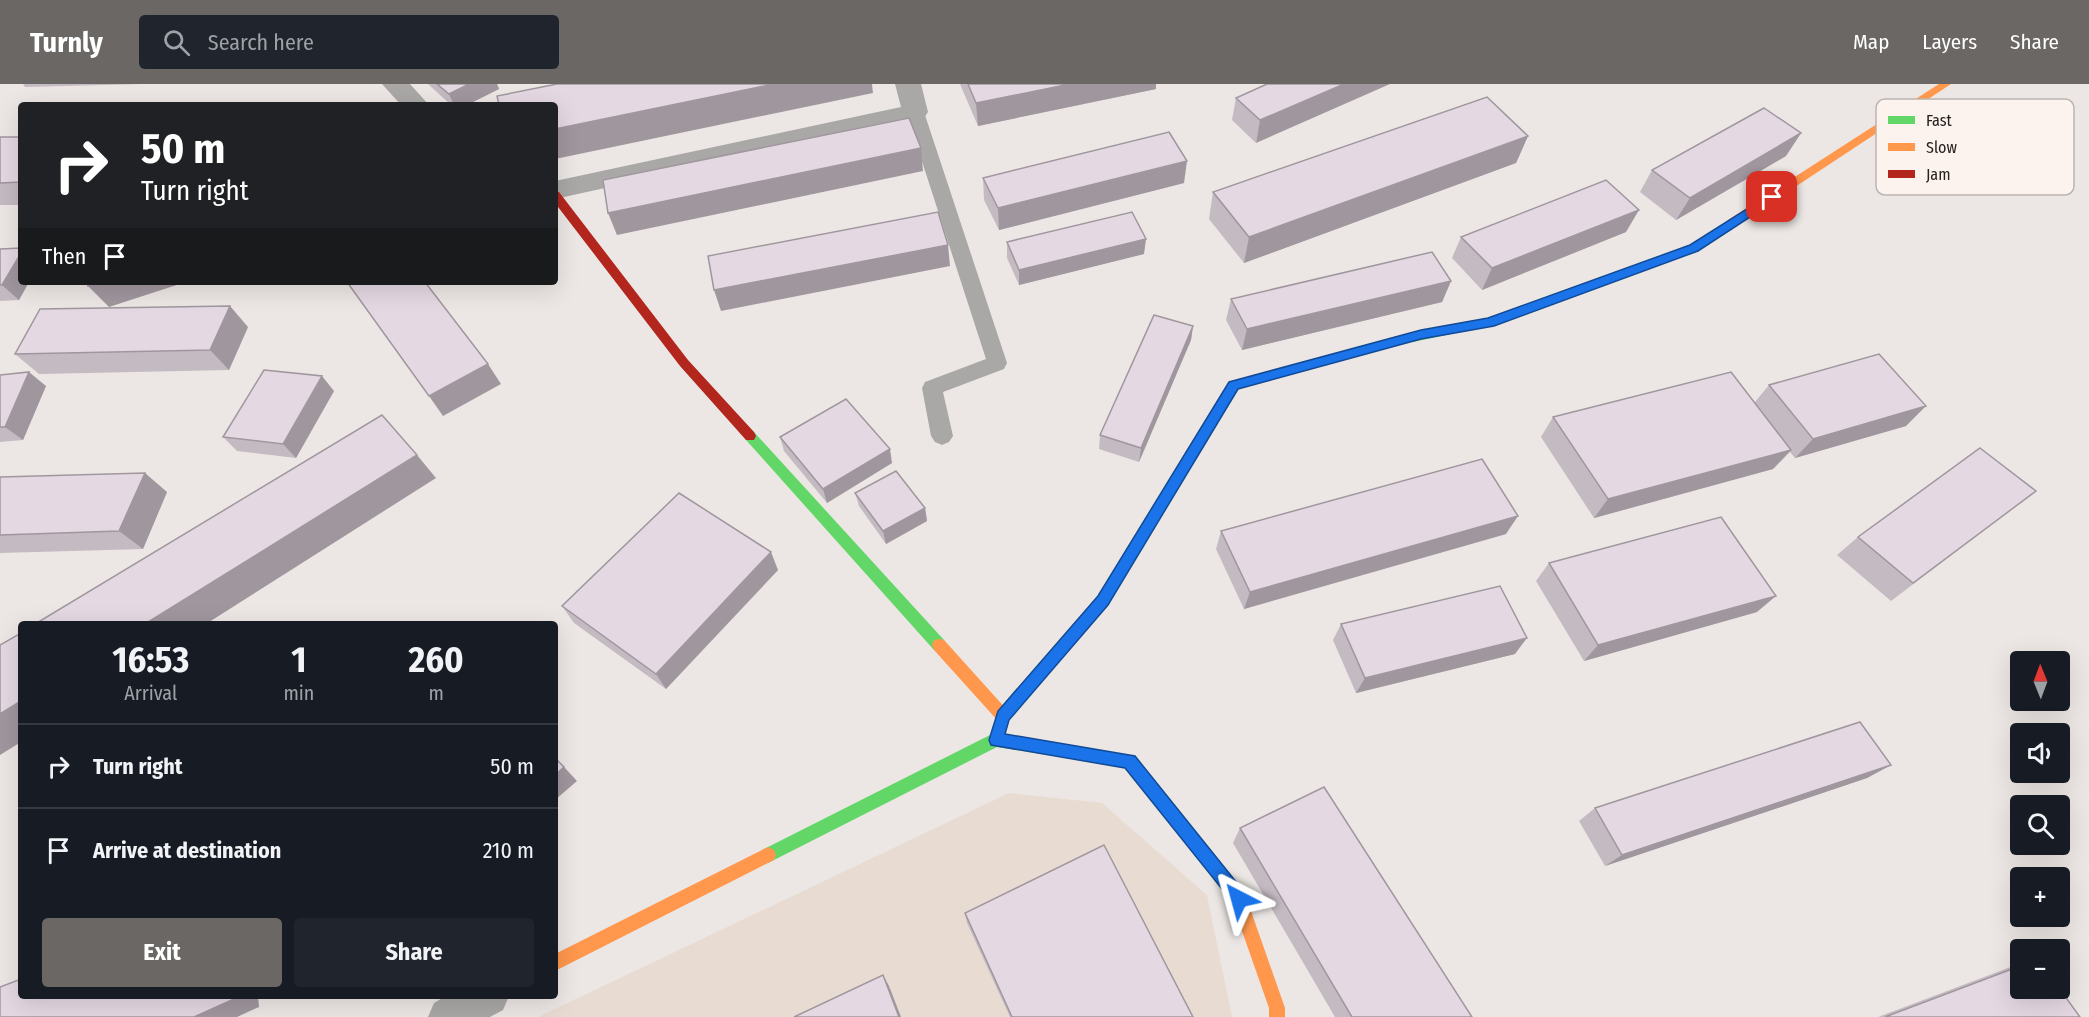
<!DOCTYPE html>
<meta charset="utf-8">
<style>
:root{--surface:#171b24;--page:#20242c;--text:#f1f3f6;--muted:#9ea1a6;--line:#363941;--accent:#6b6765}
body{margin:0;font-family:"Fira Sans Condensed",sans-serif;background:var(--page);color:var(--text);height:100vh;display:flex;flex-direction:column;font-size:22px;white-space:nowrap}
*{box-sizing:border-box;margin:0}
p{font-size:20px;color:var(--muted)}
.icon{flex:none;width:33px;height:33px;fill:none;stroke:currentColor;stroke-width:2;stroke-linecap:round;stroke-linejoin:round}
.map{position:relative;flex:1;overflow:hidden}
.panel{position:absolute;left:18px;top:537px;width:540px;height:378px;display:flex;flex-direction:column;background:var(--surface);border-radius:6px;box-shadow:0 6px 24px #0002}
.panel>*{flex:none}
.guide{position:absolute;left:18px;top:18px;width:540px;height:183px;border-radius:6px;box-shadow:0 6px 24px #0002;background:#202124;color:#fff;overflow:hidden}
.needle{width:39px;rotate:359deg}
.buttons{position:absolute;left:2010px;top:567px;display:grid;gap:12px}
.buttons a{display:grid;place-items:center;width:60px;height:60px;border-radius:6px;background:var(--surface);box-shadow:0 6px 24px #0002;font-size:30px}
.pin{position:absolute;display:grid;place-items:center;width:51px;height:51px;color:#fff;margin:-26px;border-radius:12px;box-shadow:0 3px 9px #0006}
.me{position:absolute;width:66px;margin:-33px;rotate:321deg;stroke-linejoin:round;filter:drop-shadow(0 0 4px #0008)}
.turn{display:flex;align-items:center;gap:21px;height:126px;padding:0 24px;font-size:27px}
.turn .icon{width:78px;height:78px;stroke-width:2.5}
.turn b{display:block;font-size:42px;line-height:51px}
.then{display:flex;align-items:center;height:57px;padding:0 24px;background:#0003;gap:12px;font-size:22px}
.eta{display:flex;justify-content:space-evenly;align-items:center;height:102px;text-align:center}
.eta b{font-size:36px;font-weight:700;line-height:42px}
.cta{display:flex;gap:12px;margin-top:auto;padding:12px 24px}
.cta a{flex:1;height:69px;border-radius:6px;background:var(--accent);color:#fff;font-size:24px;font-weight:700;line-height:69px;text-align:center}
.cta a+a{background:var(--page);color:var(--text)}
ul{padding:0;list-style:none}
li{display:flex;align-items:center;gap:18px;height:84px;padding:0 24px;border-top:2px solid var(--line)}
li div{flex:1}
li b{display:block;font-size:22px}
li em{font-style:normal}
header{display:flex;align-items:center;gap:36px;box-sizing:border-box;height:84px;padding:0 30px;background:var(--accent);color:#fff}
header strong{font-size:28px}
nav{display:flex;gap:33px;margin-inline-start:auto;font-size:21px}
.search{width:420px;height:54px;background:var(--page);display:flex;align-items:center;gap:15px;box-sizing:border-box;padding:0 21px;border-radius:6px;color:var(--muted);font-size:22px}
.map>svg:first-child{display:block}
.commercial{fill:#e8dcd2}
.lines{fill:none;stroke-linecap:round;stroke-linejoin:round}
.lane{fill:#a9a8a6;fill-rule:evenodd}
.street{fill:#a9a8a6;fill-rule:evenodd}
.fast{fill:#63d668;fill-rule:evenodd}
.slow{fill:#ff974d;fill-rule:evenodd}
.jam{fill:#b3261e;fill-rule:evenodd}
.wall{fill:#c4bac2}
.shaded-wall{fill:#a0979e}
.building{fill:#e4d8e2;stroke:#a0979e;stroke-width:1.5}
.route{fill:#1a73e8;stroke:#114b97;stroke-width:1.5}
.key{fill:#fdf3ee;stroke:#bcb4b0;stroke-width:1.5}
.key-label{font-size:16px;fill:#252220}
</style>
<header>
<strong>Turnly</strong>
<div class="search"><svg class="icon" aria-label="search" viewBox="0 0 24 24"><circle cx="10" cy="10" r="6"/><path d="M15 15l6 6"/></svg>Search here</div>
<nav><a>Map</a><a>Layers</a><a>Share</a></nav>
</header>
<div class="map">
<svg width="2089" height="933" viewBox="0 0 2089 933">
<rect width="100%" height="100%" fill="#ece7e4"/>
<path class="commercial" d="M1009,709L1102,719L1207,811L1232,933H538Z"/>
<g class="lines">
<path class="lane" d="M915,22L924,28L1007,279L1004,285L943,308L953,352L949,358L942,361L935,358L931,352L922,304L925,298L986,275L906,28Z"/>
<g class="street">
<path d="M382,0H410L429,21H401Z"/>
<path d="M895,0H921L928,28L924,34L555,115V97L901,23Z"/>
<path d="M446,912H509L503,926L490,933H428L434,919Z"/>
</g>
<g class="fast">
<path d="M1732,135L1736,136V142L1698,167L1493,241L1413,258L1407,253L1413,248L1488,234L1690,161Z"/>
<path d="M750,347L754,348L944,556L946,561L944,566L939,567L934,566L746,356L744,352L746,348Z"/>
<path d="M1192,365L1198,370L1197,374L1108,520L1009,635L1005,650L1134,672L1245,809L1252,830L1250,836L1244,838L1238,836L1233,820L1125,683L997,663L774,776L768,779L762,776L760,771L762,766L990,651L998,627L1098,512L1187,366Z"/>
</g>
<g class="slow">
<path d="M1939,0H1951L1736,142H1728V136Z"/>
<path d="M939,555L944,556L1008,627L1010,632L1008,637L1003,639L998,637L934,566L932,561L934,556Z"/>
<path d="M768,763L774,766L776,771L774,776L555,887V870Z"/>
<path d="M1244,822L1250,824L1252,830L1285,924V933H1269V924L1236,830L1238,824Z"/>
</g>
<g class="jam">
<path d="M555,107L559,108L688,276L754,348L756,352L754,356H746L680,282L555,119Z"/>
<path d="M1413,248L1417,250L1419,253L1417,256L1238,305L1197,374H1187L1186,370L1187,366L1230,298Z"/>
</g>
</g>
<g class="wall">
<path d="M23,0H143L25,3Z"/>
<path d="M428,0H497L499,5L467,21H451Z"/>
<path d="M960,0H1156V5L978,42Z"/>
<path d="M1267,0L1256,59L1232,36L1236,14Z"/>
<path d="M1801,49L1786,72L1676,136L1640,108L1652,86Z"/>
<path d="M1528,52L1516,79L1244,179L1209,135L1213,108Z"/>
<rect x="0" y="53" width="21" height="68"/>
<path d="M983,94L1184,99L999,146L984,116Z"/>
<path d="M1626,148L1482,206L1452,174L1461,153Z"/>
<path d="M1007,158L1144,170L1019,201L1007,174Z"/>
<path d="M0,165L21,198H29L19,216L0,217Z"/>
<path d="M1451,197L1442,218L1242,266L1226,236L1231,215Z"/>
<path d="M1193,242L1191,256L1139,378L1099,365L1100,351Z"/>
<path d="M248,243L229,286L39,290L15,270Z"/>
<path d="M0,291L46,302L23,356L0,358Z"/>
<path d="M1769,301L1906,342L1795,374L1790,368L1773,385L1594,434L1541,353L1553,333L1755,318Z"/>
<path d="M334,307L296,374L237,367L223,353Z"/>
<path d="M780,353L892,379L827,419L784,367Z"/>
<path d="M0,393L167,408L143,465L0,469Z"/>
<path d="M2036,407L1891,517L1837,471L1858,453Z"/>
<path d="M855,409L925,424L927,437L886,460L859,422Z"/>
<path d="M1221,447L1506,450L1244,525L1216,465Z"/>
<path d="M1549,479L1757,528L1584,577L1536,497Z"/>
<path d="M778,486L666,605L574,539L562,522Z"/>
<path d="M1341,540L1515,570L1356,609L1333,556Z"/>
<path d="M1891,681L1867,694L1605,782L1579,737L1595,724Z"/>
<path d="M1240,744L1472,933H1335L1233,759Z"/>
<path d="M965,829L1193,933H1010L967,839Z"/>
<path d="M2020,880V904L2080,933H1878L2008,884Z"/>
</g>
<g class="shaded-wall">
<path d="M469,0H497L499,5L467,21H454L449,10Z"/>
<path d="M774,0H872L873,9L555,75V45Z"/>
<path d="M1070,0H1156V5L978,42L976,19Z"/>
<path d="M1344,0H1390L1256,59L1260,36Z"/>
<path d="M1801,49L1786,72L1676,136L1690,114Z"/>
<path d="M1528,52L1516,79L1244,179L1249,153Z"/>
<path d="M921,64L923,87L617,151L608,129Z"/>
<path d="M1187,77L1184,99L999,146L998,124Z"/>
<path d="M1639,126L1626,148L1482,206L1492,184Z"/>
<path d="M1146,155L1144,170L1019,201V186Z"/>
<path d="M948,161L950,182L721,227L714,206Z"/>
<path d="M21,169V198H29L19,216L2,201Z"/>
<path d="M1451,197L1442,218L1242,266L1247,245Z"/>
<path d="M99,198H186L109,223L88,202Z"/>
<path d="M230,222L248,243L229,286L210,266Z"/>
<path d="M1193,242L1191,256L1139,378L1141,364Z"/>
<path d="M488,280L501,300L443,332L429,312Z"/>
<path d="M29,288L46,302L23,356L5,343Z"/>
<path d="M322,292L334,307L296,374L283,360Z"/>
<path d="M1926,322L1906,342L1795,374L1813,355Z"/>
<path d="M890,365L892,379L827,419L823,405Z"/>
<path d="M1791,366L1773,385L1594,434L1608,415Z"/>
<path d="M417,371L436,394L206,540H145Z"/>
<path d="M145,389L167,408L143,465L119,447Z"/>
<path d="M925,424L927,437L886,460L883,447Z"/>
<path d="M1518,432L1506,450L1244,525L1250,508Z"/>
<path d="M771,468L778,486L666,605L656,590Z"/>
<path d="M1776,512L1757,528L1584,577L1598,561Z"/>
<path d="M1527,554L1515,570L1356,609L1365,594Z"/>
<path d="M21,617V658L0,671V630Z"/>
<path d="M1891,681L1867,694L1605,782L1622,771Z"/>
<path d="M564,683L577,697L555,716V691Z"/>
<path d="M883,891L889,902L901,933H899Z"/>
<path d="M234,912H258L259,923L237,933H194Z"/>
</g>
<g class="building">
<path d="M437,0H469L449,10Z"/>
<path d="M557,0H774L555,45V21H499L497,12Z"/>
<path d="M968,0H1070L976,19Z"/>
<path d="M1267,0H1344L1260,36L1236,14Z"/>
<path d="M1487,13L1528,52L1249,153L1213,108Z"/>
<path d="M1764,24L1801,49L1690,114L1652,86Z"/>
<path d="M909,34L921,64L608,129L603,96Z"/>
<path d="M1169,48L1187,77L998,124L983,94Z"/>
<path d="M0,53H21V98L0,99Z"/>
<path d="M1606,96L1639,126L1492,184L1461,153Z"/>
<path d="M938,128L948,161L714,206L708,172Z"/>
<path d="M1132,128L1146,155L1019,186L1007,158Z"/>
<path d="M21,164V169L2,201H0V165Z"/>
<path d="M1432,168L1451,197L1247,245L1231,215Z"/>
<path d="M88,198H99L88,202Z"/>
<path d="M347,198H425L488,280L429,312Z"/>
<path d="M230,222L210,266L15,270L40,225Z"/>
<path d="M1154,231L1193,242L1141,364L1100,351Z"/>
<path d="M1879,270L1926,322L1813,355L1769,301Z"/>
<path d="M264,286L322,292L283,360L223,353Z"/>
<path d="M29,288L5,343H0V291Z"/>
<path d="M1731,288L1791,366L1608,415L1553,333Z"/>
<path d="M846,315L890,365L823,405L780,353Z"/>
<path d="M382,331L417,371L145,540H35Z"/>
<path d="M1980,364L2036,407L1913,499L1858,453Z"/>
<path d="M1482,375L1518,432L1250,508L1221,447Z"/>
<path d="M896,387L925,424L883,447L855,409Z"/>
<path d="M145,389L119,447L0,451V393Z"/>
<path d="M679,409L771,468L656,590L562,522Z"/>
<path d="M1721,433L1776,512L1598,561L1549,479Z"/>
<path d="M1500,502L1527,554L1365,594L1341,540Z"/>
<path d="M21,549V617L0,630V561Z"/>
<path d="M1860,638L1891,681L1622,771L1595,724Z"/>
<path d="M555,674L564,683L555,691Z"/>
<path d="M1324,703L1472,933H1352L1240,744Z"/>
<path d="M1104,761L1193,933H1012L965,829Z"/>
<path d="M2020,882V904H2059L2080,933H1885Z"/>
<path d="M883,891L899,933H794Z"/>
<path d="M21,895V912H234V915L194,933H0V903Z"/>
</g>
<path class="route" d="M1772,109L1776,111V116L1698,167L1494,242L1421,255L1238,305L1108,521L1009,636L1005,650L1135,672L1245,809L1248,815L1245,820L1239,823L1234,820L1125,684L991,661L989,656L998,627L1098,512L1229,298L1421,246L1488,234L1690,161Z"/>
<rect x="1876" y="15" width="198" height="96" rx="9" class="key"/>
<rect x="1888" y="32" width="27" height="8" fill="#63d668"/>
<rect x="1888" y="59" width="27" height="8" fill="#ff974d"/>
<rect x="1888" y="86" width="27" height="8" fill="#b3261e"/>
<g class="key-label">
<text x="1926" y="42">Fast</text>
<text x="1926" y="69">Slow</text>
<text x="1926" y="96">Jam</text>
</g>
</svg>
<div class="buttons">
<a><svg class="needle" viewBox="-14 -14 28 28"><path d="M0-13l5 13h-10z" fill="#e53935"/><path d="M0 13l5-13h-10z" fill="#9ea1a6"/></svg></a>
<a><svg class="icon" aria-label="sound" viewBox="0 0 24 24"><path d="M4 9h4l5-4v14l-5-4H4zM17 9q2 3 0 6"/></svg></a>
<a><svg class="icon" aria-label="search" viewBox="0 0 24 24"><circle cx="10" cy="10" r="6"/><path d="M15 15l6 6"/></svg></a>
<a>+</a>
<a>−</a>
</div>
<div class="pin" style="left:1772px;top:113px;background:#d93025"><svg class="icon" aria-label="arrive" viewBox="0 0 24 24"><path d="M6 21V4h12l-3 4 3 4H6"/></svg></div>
<svg class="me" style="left:1239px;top:815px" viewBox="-20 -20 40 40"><path d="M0-17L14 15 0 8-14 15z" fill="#1a73e8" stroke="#fff" stroke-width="4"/></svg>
<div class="guide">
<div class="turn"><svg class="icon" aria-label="right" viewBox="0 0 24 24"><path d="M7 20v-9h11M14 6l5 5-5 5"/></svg><div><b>50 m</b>Turn right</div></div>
<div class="then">Then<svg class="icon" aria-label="arrive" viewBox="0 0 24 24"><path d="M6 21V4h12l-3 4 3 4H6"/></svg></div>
</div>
<section class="panel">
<div class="eta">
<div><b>16:53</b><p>Arrival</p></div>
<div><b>1</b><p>min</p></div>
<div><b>260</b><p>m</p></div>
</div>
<ul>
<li><svg class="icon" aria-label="right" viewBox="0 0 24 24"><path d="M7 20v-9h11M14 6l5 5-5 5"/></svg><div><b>Turn right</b></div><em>50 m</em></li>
<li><svg class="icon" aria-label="arrive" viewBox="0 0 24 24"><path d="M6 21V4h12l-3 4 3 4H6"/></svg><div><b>Arrive at destination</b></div><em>210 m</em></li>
</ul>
<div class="cta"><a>Exit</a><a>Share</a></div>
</section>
</div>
